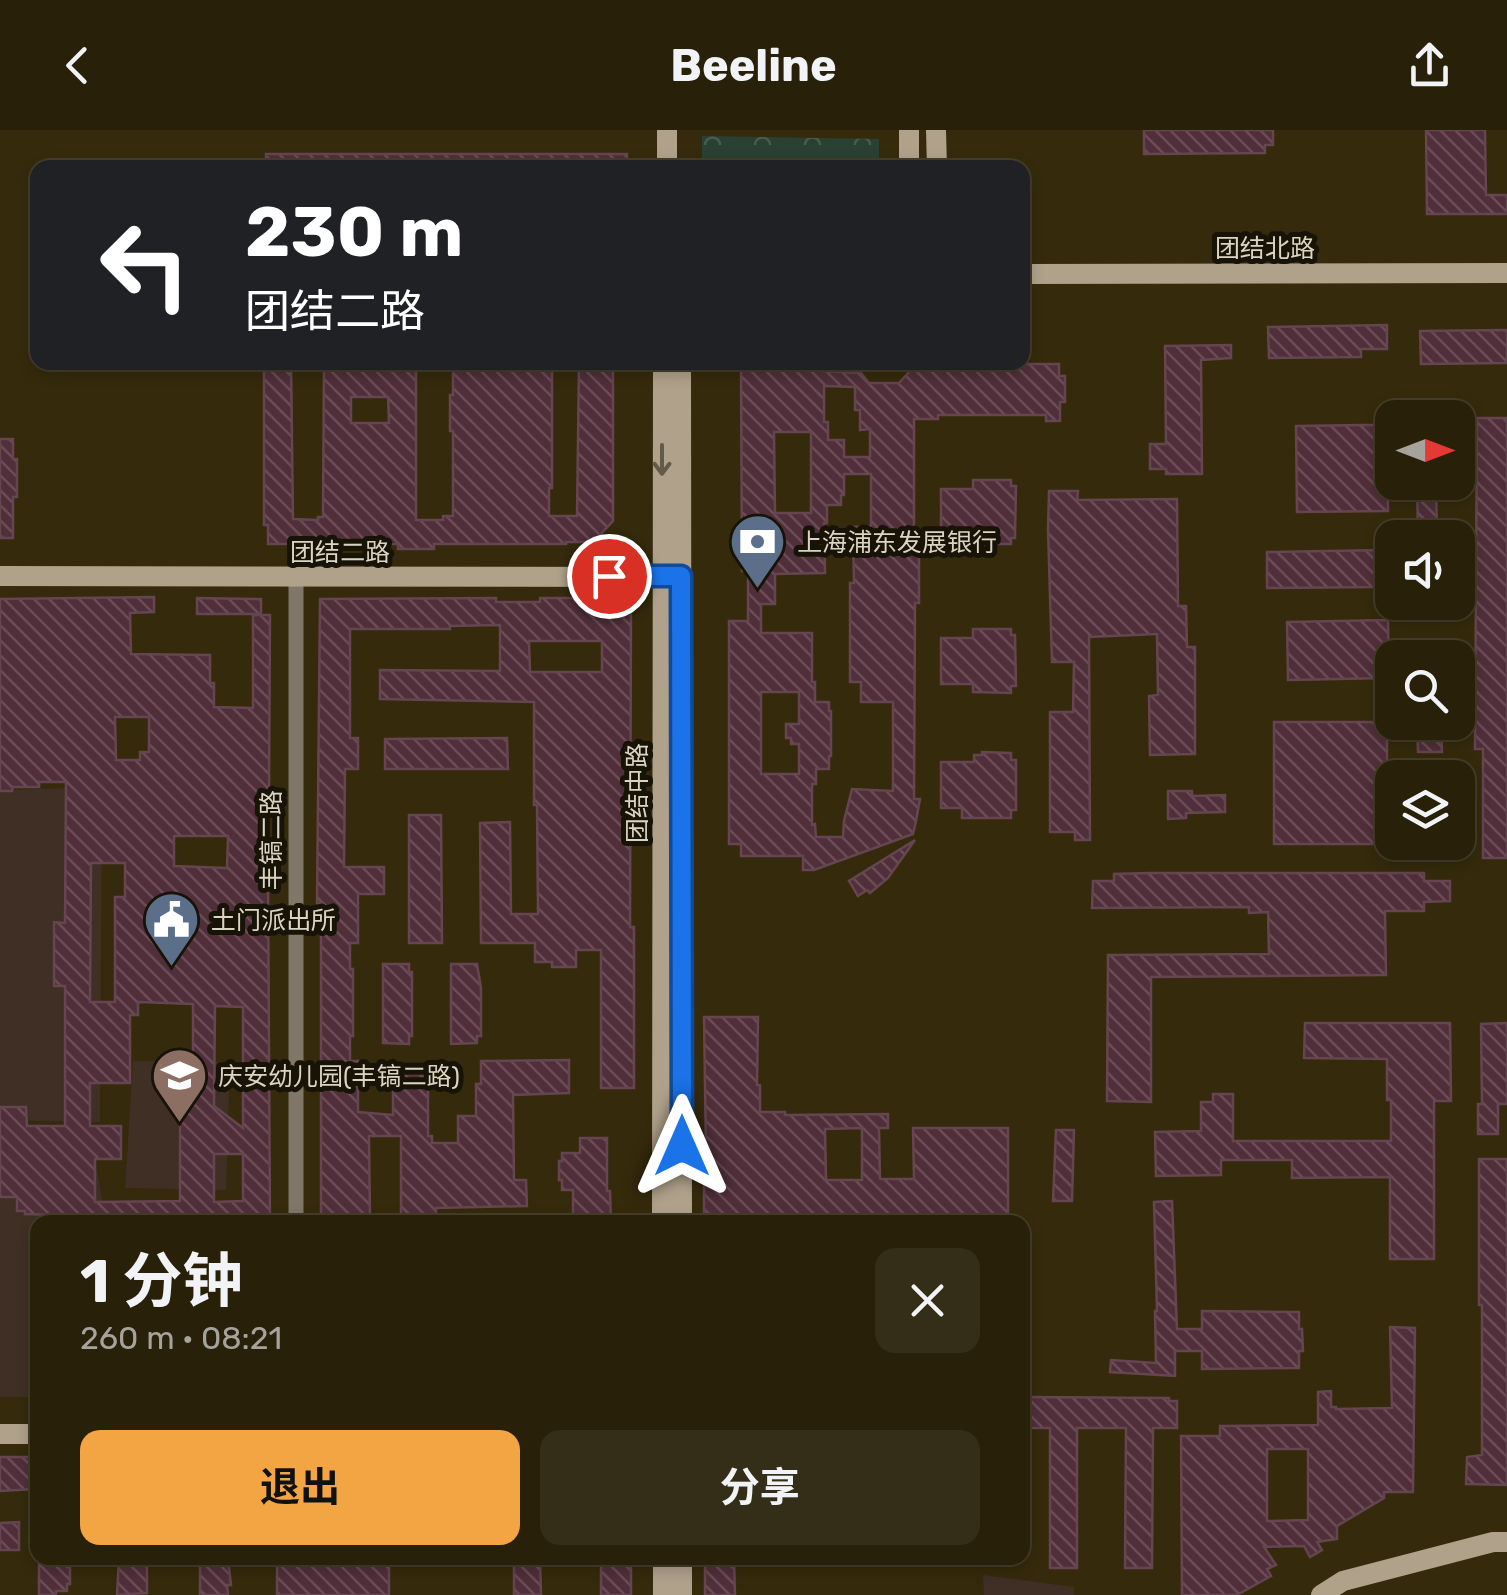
<!DOCTYPE html>
<html lang="zh">
<meta charset="utf-8">
<style>
:root{--surface:#282009;--page:#342d17;--text:#f1f3f6;--muted:#a5a39c;--line:#443e2a;--accent:#f2a542}
body{margin:0;font-family:Rubik,"Noto Sans SC",sans-serif;background:var(--page);color:var(--text);height:100vh;display:flex;flex-direction:column;font-size:38px;white-space:nowrap}
*{box-sizing:border-box;margin:0}
p{font-size:32px;color:var(--muted)}
.icon{flex:none;width:55px;height:55px;fill:none;stroke:currentColor;stroke-width:2;stroke-linecap:round;stroke-linejoin:round}
.map{position:relative;flex:1;overflow:hidden}
.side{position:absolute;left:30px;top:1085px;width:1000px;height:350px;display:flex;flex-direction:column;background:var(--surface);border-radius:20px;box-shadow:0 5px 15px #0003,0 0 0 2px var(--line)}
.side>*{flex:none}
.banner{position:absolute;left:30px;top:30px;width:1000px;height:210px;border-radius:20px;box-shadow:0 5px 15px #0003,0 0 0 2px var(--line);background:#202124;color:#fff;overflow:hidden}
.needle{width:65px;rotate:90deg}
.tools{position:absolute;left:1375px;top:270px;display:grid;gap:20px}
.tools a{display:grid;place-items:center;width:100px;height:100px;border-radius:20px;background:var(--surface);box-shadow:0 5px 15px #0003,0 0 0 2px var(--line);font-size:50px}
.pin{position:absolute;display:grid;place-items:center;width:85px;height:85px;color:#fff;margin:-42px;border:5px solid #fff;border-radius:50%;box-shadow:0 2px 10px #0007}
.me{position:absolute;width:110px;margin:-55px;rotate:0deg;stroke-linejoin:round;filter:drop-shadow(0 0 8px #0008)}
.turn{display:flex;align-items:center;gap:35px;height:210px;padding:0 50px;font-size:45px}
.turn .icon{width:130px;height:130px;stroke-width:2.5}
.turn b{display:block;font-size:70px;line-height:85px}
.round{display:grid;place-items:center;flex:none;width:105px;height:105px;border-radius:20px;background:var(--page)}
.headline{display:flex;align-items:center;justify-content:space-between;height:170px;padding:0 50px}
h1{font-size:60px;font-weight:700;line-height:75px}
.button{display:flex;gap:20px;margin-top:auto;padding:20px 50px}
.button a{flex:1;height:115px;border-radius:20px;background:var(--accent);color:#111;font-size:40px;font-weight:700;line-height:115px;text-align:center}
.button a+a{background:var(--page);color:var(--text)}
header{display:flex;justify-content:space-between;align-items:center;height:130px;padding:0 50px;background:var(--surface);font-size:45px;font-weight:700}
.map>svg:first-child{display:block}
.education{fill:#3f2f25}
.park{fill:url(#park-crowns)}
.building{fill:url(#building-back-hatch);stroke:#65454f;stroke-width:2.5;fill-rule:evenodd}
.lines{fill:none;stroke-linecap:round;stroke-linejoin:round}
.street{stroke:#807769;stroke-width:15}
.secondary{stroke:#b0a18b;stroke-width:20}
.oneway{stroke:#645a49}
.route-casing{stroke:#114b97;stroke-width:25}
.route{stroke:#1a73e8;stroke-width:18}
.labels{text-anchor:middle;dominant-baseline:central;stroke-width:10;stroke-linejoin:round;paint-order:stroke}
.street-label{font-size:25px;fill:#dad4c3;stroke:#181307}
.poi-label{font-size:25px;fill:#dad4c3;stroke:#181307;text-anchor:start}
</style>
<header><svg class="icon" aria-label="back" viewBox="0 0 24 24"><path d="M15 5l-7 7 7 7"/></svg>Beeline<svg class="icon" aria-label="share" viewBox="0 0 24 24"><path d="M12 15V3M7 8l5-5 5 5M5 13v7h14v-7"/></svg></header>
<div class="map">
<svg width="1507" height="1465" viewBox="0 0 1507 1465">
<defs>
<pattern id="park-crowns" width="20" height="18" patternUnits="userSpaceOnUse" patternTransform="scale(2.5)"><rect width="20" height="18" fill="#294032"/><path d="M2 6a3 3 0 1 1 6 0M12 15a3 3 0 1 1 6 0" fill="none" stroke="#475b4e"/></pattern>
<pattern id="building-back-hatch" width="6" height="6" patternUnits="userSpaceOnUse" patternTransform="scale(2.5)"><rect width="6" height="6" fill="#512f3a"/><path d="M-1 5l2 2M0 0l6 6M5-1l2 2" fill="none" stroke="#694c55"/></pattern>
</defs>
<rect width="100%" height="100%" fill="#352a0c"/>
<g class="education">
<path d="M102,657L100,992L0,990V660Z"/>
<path d="M133,931L230,932L226,1060L125,1058Z"/>
<path d="M97,1040L106,1092H38L37,1267H0V1041Z"/>
<path d="M983,1445L1074,1457V1465H984Z"/>
</g>
<path class="park" d="M702,6L879,9V37H702Z"/>
<g class="building">
<path d="M1144,0H1273V15H1265V23L1148,24H1144Z"/>
<path d="M1426,0H1485L1486,65H1507V84H1427Z"/>
<rect x="266" y="24" width="361" height="14"/>
<path d="M1387,195V219H1361V227L1269,228L1268,197Z"/>
<path d="M1507,200V233L1421,234L1420,201Z"/>
<path d="M1231,215V228L1201,230L1202,344H1166V339H1150V314H1166L1165,216Z"/>
<path d="M264,232H291L293,389L318,390V387H323L324,232H416V390H443V386H453V301H450V265H453V232H552V358H549V386H577L579,232H613V391L593,412H566V414H434V419H398V414H268V395H264ZM351,267H388L389,293H351Z"/>
<path d="M754,232H824V241L855,243V240L861,243L869,253H899L909,242L911,234H1059V246H1065V272H1060V291H1046V285H938V289H914V417H919V473H915L914,669H920L916,691L913,704L814,740H803V726H741V714H729V491H748V441H742L741,240H754ZM824,256L855,257V280H860V300L870,299V327H844V310H828V292H824ZM774,302H811V383H775ZM844,344H871V396L853,397L854,453H850V552H861V572H893V661L852,659L844,691L843,707H816L815,694L812,695V654H816V639H829V626H831V581H829V572H815V552H812V503H761V474H775V444L825,443L824,393H827V375H841V365H844ZM761,562H799V594H786V608H791V614H799V644H761Z"/>
<path d="M1477,288H1507V728H1483V619H1475Z"/>
<path d="M1363,295H1387L1388,381L1297,382L1296,296Z"/>
<path d="M0,309H13V329H17V367H13V408H0Z"/>
<path d="M973,350H1011V356H1016L1015,408H1011V414H973V405H941V359H973Z"/>
<path d="M1417,352H1436L1437,408H1418Z"/>
<path d="M1049,361H1078L1077,370L1177,369L1178,476H1186L1187,517H1195V624L1150,625L1149,566L1158,565L1157,504L1089,507L1090,710H1075V702H1050V582H1073L1074,532H1052L1048,399Z"/>
<path d="M1383,420L1384,457L1267,458V422Z"/>
<path d="M154,467V482L130,483L131,524L210,525V553H214V577L253,578V485H270L269,666H262V746H268L270,1092H58V1085L25,1084V1081H17V1067H0V977H26L27,996H65V856H54V792L65,793L66,652H39V657H13L12,661H0V469ZM115,587H149V622H140V630H116ZM174,706H228L227,738L174,736ZM91,733H125V767H115V872H90ZM138,872L193,874V935H180V1071L95,1072V1029H121V996H90V953H130V885H138ZM215,876L243,877V998L214,976ZM214,1024H243V1071L214,1072Z"/>
<path d="M197,468L261,469V484H197Z"/>
<path d="M496,468V472H540V468H597V476H621V479H631L630,797H634V958H601V820H576V837H552V832H535V813H481L480,693L510,692L511,784H538L537,675H534V572L380,569V540L500,541V495L450,496V499H350V608H358V639H345L344,737H384V764H358V813H350V839H353V906H350V931H358V982L393,985V944H424V946H428V1006H432V1013H458V986H476V954H481V931L569,930V963L513,965L514,1050H526L527,1076L436,1078V1085H432V1091H401V1006H369L370,1092H321V773H317L320,469ZM529,511H602V542H530Z"/>
<path d="M1388,490L1389,548L1288,550L1287,492Z"/>
<path d="M973,499H1011V505H1015L1016,556H1011V563L973,562V554H941V508H973Z"/>
<rect x="1274" y="592" width="113" height="122"/>
<path d="M1417,592H1441L1442,622H1418Z"/>
<path d="M507,608L508,639H385V609Z"/>
<path d="M982,622L1011,623V630H1016V680H1011V688H962V678H941V632H974V625H982Z"/>
<path d="M1168,661H1192V666L1225,665V682L1186,683V688L1168,689Z"/>
<path d="M409,685H441L442,813H409Z"/>
<path d="M915,710L888,748L870,763L867,760L858,766L849,751Z"/>
<path d="M1149,743H1424V751H1450V771L1424,772V781H1385L1386,845L1151,847V972L1107,971L1108,825L1269,824L1268,782L1249,783V777L1092,778L1093,751H1114V744Z"/>
<path d="M383,834H409V842H412V906H409V914L383,913Z"/>
<path d="M451,834H477L481,858V906H477V913L451,914Z"/>
<path d="M704,887H758L757,955H760V982H785V985L888,984V998H879L880,1049H914L913,998H1008V1092H704V1025H706ZM862,998V1050H826L825,999Z"/>
<path d="M1305,893H1450L1451,971H1434V1129H1390V1047L1292,1048V1030H1221V1045L1156,1046L1155,1002L1201,1001V972H1213V964H1233V1011H1391V970H1387V929L1304,928Z"/>
<path d="M1507,893V974H1498V1004H1478V974H1482L1481,894Z"/>
<path d="M1056,1000H1074L1072,1071H1053Z"/>
<path d="M580,1008H607V1061H610L611,1092H573V1060H562V1050H559V1031H562V1023H580Z"/>
<path d="M1479,1029H1507V1355L1466,1354L1467,1327L1482,1325V1175H1479Z"/>
<path d="M1172,1071L1177,1199H1202V1181L1299,1182V1199H1302L1303,1221H1299V1238L1202,1239V1221H1175V1246L1110,1242L1111,1230L1156,1233L1155,1181H1157L1154,1072Z"/>
<path d="M1390,1197L1415,1198L1413,1362H1384V1368L1337,1396V1409L1317,1412L1322,1420L1310,1427L1304,1416L1264,1417L1276,1435L1267,1439L1271,1446L1237,1465H1182L1181,1306H1220V1296L1318,1295V1262L1331,1261V1277H1336V1279L1392,1278ZM1267,1319H1308V1390L1267,1391Z"/>
<path d="M1027,1267L1169,1268V1271H1177V1298H1153L1152,1438H1125L1126,1298H1077V1438H1050V1298H1027Z"/>
<path d="M0,1327H38V1356H35V1359L0,1361Z"/>
<path d="M19,1392V1420H0V1393Z"/>
<path d="M39,1428H67V1437H70V1454H67V1461H56V1465H39Z"/>
<path d="M119,1428H147V1463L117,1465Z"/>
<path d="M200,1428H228L231,1455H227L228,1465H200Z"/>
<rect x="277" y="1428" width="112" height="37"/>
<path d="M514,1428H540L541,1465H514Z"/>
<rect x="601" y="1428" width="30" height="37"/>
<path d="M705,1428H734L735,1465H705Z"/>
</g>
<g class="lines">
<path class="street" d="M296,447V1092"/>
<g class="secondary">
<path d="M667,0V38"/>
<path d="M909,0V38"/>
<path d="M936,0L937,38"/>
<path d="M1022,144L1507,143"/>
<path d="M681,232L682,1092"/>
<path d="M0,446L674,447"/>
<path d="M662,1092L663,232"/>
<path d="M0,1304H38"/>
<path d="M663,1428V1465"/>
<path d="M682,1428V1465"/>
<path d="M1321,1465L1343,1451L1493,1412H1507"/>
</g>
</g>
<defs><path id="oneway-shaft" d="M-6 0H5M1.5-3L5.5 0L1.5 3" fill="none" stroke-width="1.6" stroke-linecap="round" stroke-linejoin="round" transform="scale(2.5)"/></defs>
<use class="oneway" href="#oneway-shaft" transform="translate(662 330) rotate(90)"/>
<g class="lines">
<defs>
<path id="route" d="M609,446H681L682,1016"/>
</defs>
<use href="#route" class="route-casing"/>
<use href="#route" class="route"/>
</g>
<defs>
<symbol id="bank-pin" viewBox="-11 -11 22 30"><path d="M0 17L-7.5 6A9.5 9.5 0 1 1 7.5 6Z" fill="#5c6f8a" stroke="#181307"/><path d="M-6-4H6V4H-6ZM0-2.3a2.3 2.3 0 1 0 0 4.6a2.3 2.3 0 1 0 0-4.6Z" fill="#fff"/></symbol>
<symbol id="civic-pin" viewBox="-11 -11 22 30"><path d="M0 17L-7.5 6A9.5 9.5 0 1 1 7.5 6Z" fill="#5c6f8a" stroke="#181307"/><path d="M-.6-6.5H3V-4.5H.6V-3L4-1V1h2V6H-6V1h2V-1L-.6-3ZM-1.2 2.5V6h2.4V2.5Z" fill="#fff"/></symbol>
<symbol id="school-pin" viewBox="-11 -11 22 30"><path d="M0 17L-7.5 6A9.5 9.5 0 1 1 7.5 6Z" fill="#8d6e63" stroke="#181307"/><path d="M0-5L7-2L0 1L-7-2ZM-4 1L0 2.5L4 1V4Q0 6-4 4Z" fill="#fff"/></symbol>
</defs>
<g fill-rule="evenodd">
<use href="#bank-pin" x="726" y="380" width="63" height="86"/>
<use href="#civic-pin" x="140" y="758" width="63" height="86"/>
<use href="#school-pin" x="148" y="914" width="63" height="86"/>
</g>
<g class="labels">
<g class="street-label">
<text x="1265" y="118">团结北路</text>
<text x="340" y="422">团结二路</text>
<text transform="translate(637 663) rotate(-90)">团结中路</text>
<text transform="translate(271 710) rotate(-90)">丰镐二路</text>
</g>
<g class="poi-label">
<text x="797" y="412">上海浦东发展银行</text>
<text x="211" y="790">土门派出所</text>
<text x="218" y="946">庆安幼儿园(丰镐二路)</text>
</g>
</g>
</svg>
<div class="tools">
<a><svg class="needle" viewBox="-14 -14 28 28"><path d="M0-13l5 13h-10z" fill="#e53935"/><path d="M0 13l5-13h-10z" fill="#a5a39c"/></svg></a>
<a><svg class="icon" aria-label="sound" viewBox="0 0 24 24"><path d="M4 9h4l5-4v14l-5-4H4zM17 9q2 3 0 6"/></svg></a>
<a><svg class="icon" aria-label="search" viewBox="0 0 24 24"><circle cx="10" cy="10" r="6"/><path d="M15 15l6 6"/></svg></a>
<a><svg class="icon" aria-label="layers" viewBox="0 0 24 24"><path d="M12 4l9 5-9 5-9-5zM3 14l9 5 9-5"/></svg></a>
</div>
<div class="pin" style="left:609px;top:446px;background:#d93025"><svg class="icon" aria-label="arrive" viewBox="0 0 24 24"><path d="M6 21V4h12l-3 4 3 4H6"/></svg></div>
<svg class="me" style="left:682px;top:1016px" viewBox="-20 -20 40 40"><path d="M0-17L14 15 0 8-14 15z" fill="#1a73e8" stroke="#fff" stroke-width="4"/></svg>
<div class="banner">
<div class="turn"><svg class="icon" aria-label="left" viewBox="0 0 24 24"><path d="M17 20v-9H6M10 6l-5 5 5 5"/></svg><div><b>230 m</b>团结二路</div></div>
</div>
<section class="side">
<div class="headline"><div><h1>1 分钟</h1><p>260 m · 08:21</p></div><a class="round"><svg class="icon" aria-label="close" viewBox="0 0 24 24"><path d="M6 6l12 12M18 6L6 18"/></svg></a></div>
<div class="button"><a>退出</a><a>分享</a></div>
</section>
</div>
